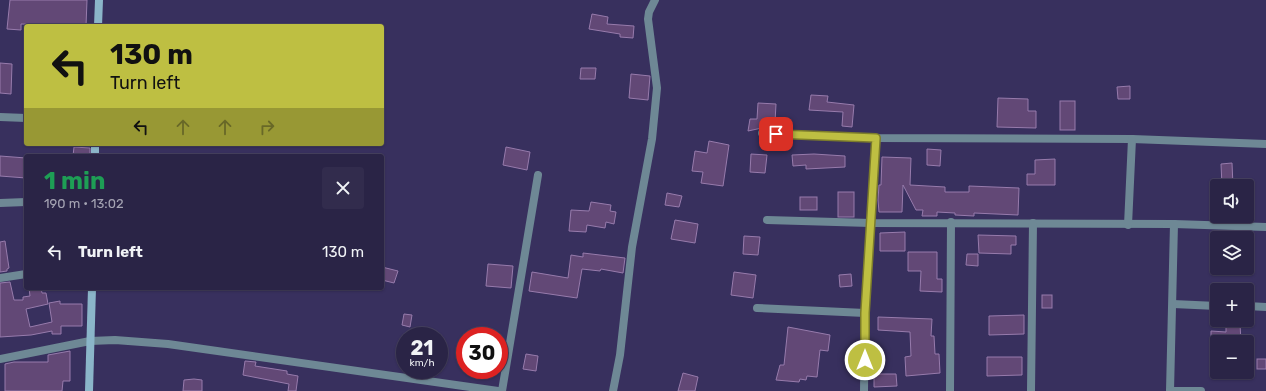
<!DOCTYPE html>
<meta charset="utf-8">
<style>
:root{--surface:#2a2446;--page:#322c4d;--text:#f1f3f6;--muted:#a5a4b3;--line:#46415f}
body{margin:0;font-family:Rubik,sans-serif;background:var(--page);color:var(--text);height:100vh;display:flex;flex-direction:column;font-size:15px;white-space:nowrap}
*{box-sizing:border-box;margin:0}
p{font-size:13px;color:var(--muted)}
.icon{flex:none;width:22px;height:22px;fill:none;stroke:currentColor;stroke-width:2;stroke-linecap:round;stroke-linejoin:round}
.map{position:relative;flex:1;overflow:hidden}
.details{position:absolute;left:24px;top:154px;width:360px;height:136px;display:flex;flex-direction:column;background:var(--surface);border-radius:4px;box-shadow:0 1px 3px #0004,0 0 0 1px var(--line)}
.details>*{flex:none}
.hud{position:absolute;left:24px;top:24px;width:360px;height:122px;border-radius:4px;box-shadow:0 1px 3px #0004,0 0 0 1px var(--line);background:#bebf42;color:#111;overflow:hidden}
.fabs{position:absolute;left:1210px;top:179px;display:grid;gap:8px}
.fabs a{display:grid;place-items:center;width:44px;height:44px;border-radius:4px;background:var(--surface);box-shadow:0 1px 3px #0004,0 0 0 1px var(--line);font-size:20px}
.speed{position:absolute;left:396px;top:327px;display:flex;gap:8px;font-size:20px;font-weight:700;text-align:center}
.speed>*{display:grid;place-content:center;width:52px;height:52px;border-radius:50%;background:var(--surface);box-shadow:0 1px 3px #0004,0 0 0 1px var(--line);line-height:1}
.speed small{font-size:10px;font-weight:400}
.speed .limit{border:6px solid #d22;background:#fff;color:#111}
.pin{position:absolute;display:grid;place-items:center;width:34px;height:34px;color:#fff;margin:-17px;border-radius:8px;box-shadow:0 2px 6px #0006}
.me{position:absolute;width:44px;margin:-22px;rotate:0deg;stroke-linejoin:round;filter:drop-shadow(0 0 3px #0008)}
.turn{display:flex;align-items:center;gap:14px;height:84px;padding:0 20px;font-size:18px}
.turn .icon{width:52px;height:52px;stroke-width:2.5}
.turn b{display:block;font-size:28px;line-height:34px}
.lanes{display:flex;align-items:center;height:38px;padding:0 20px;background:#0003;justify-content:center;gap:20px;direction:ltr}
.lanes .off{opacity:.35}
.round{display:grid;place-items:center;flex:none;width:42px;height:42px;border-radius:4px;background:var(--page)}
.overview{display:flex;align-items:center;justify-content:space-between;height:68px;padding:0 20px}
h1{font-size:24px;font-weight:700;line-height:30px;color:#1e9e55}
ul{padding:0;list-style:none}
li{display:flex;align-items:center;gap:12px;height:60px;padding:0 20px}
li div{flex:1}
li b{display:block;font-size:15px}
li em{font-style:normal}
.map>svg:first-child{display:block}
.building{fill:#624876;stroke:#977bac}
.lines{fill:none;stroke-linecap:round;stroke-linejoin:round}
.minor{stroke:#6e8895;stroke-width:8}
.tertiary{stroke:#6e8895;stroke-width:8}
.secondary{stroke:#8bb5c9;stroke-width:8}
.route-casing{stroke:#7c7c2b;stroke-width:10}
.route{stroke:#bebf42;stroke-width:7}
</style>
<div class="map">
<svg width="1266" height="391" viewBox="0 0 1266 391">
<rect width="100%" height="100%" fill="#38305e"/>
<g class="building">
<path d="M10,0H87L86,26L21,24V30L7,29Z"/>
<path d="M592,14L608,17L607,24L634,26L633,38L620,37V34L589,29Z"/>
<path d="M0,63L12,64L11,94L0,93Z"/>
<path d="M581,68H596L595,79H580Z"/>
<path d="M631,74L650,76L648,100L629,98Z"/>
<path d="M1130,86V99H1118L1117,87Z"/>
<path d="M811,95L828,96L827,102L854,105L852,127L842,126L843,112L809,110Z"/>
<path d="M998,98L1028,99V111H1036V128L997,127Z"/>
<rect x="1060" y="101" width="15" height="29"/>
<path d="M758,103L776,104L775,122L780,124L748,131L750,119H757Z"/>
<path d="M709,141L729,145L723,186L701,183L703,172L692,171L695,151L707,153Z"/>
<path d="M74,147L90,148V156H73Z"/>
<path d="M506,147L530,152L527,170L503,165Z"/>
<path d="M927,149L941,150L940,166L927,165Z"/>
<path d="M751,154L767,155L765,173L750,172Z"/>
<path d="M814,154L845,156V167L806,169V165L793,166L792,155Z"/>
<path d="M0,156L26,158V178L0,176Z"/>
<path d="M882,157L911,158L910,185L945,187V192H969V186L1019,188L1018,215L974,213V216L955,215V213L937,212V216H922L923,210H916L903,185L902,212H879L878,200L879,185H881Z"/>
<path d="M1055,159V185H1027V174H1035V160Z"/>
<path d="M1232,163L1233,186H1222L1221,164Z"/>
<rect x="838" y="192" width="16" height="25"/>
<path d="M667,193L682,196L679,207L665,205Z"/>
<rect x="800" y="197" width="17" height="13"/>
<path d="M591,202L611,205L610,211L616,212L614,224L606,222L605,228L587,225L586,232L569,231L571,210L589,211Z"/>
<path d="M675,220L698,224L695,243L671,239Z"/>
<path d="M905,232V251H880V233Z"/>
<path d="M978,235L1016,236V245H1011V254L979,253Z"/>
<path d="M744,236L760,237L758,255L743,254Z"/>
<path d="M5,241L9,268L7,269V271L0,272V242Z"/>
<path d="M908,252H937V279H942V292L920,291L921,271H908Z"/>
<path d="M583,253L625,258L623,273L601,269L600,271L582,269L577,298L529,291L532,272L568,278L571,255L583,257Z"/>
<path d="M967,254H978V266L966,265Z"/>
<path d="M488,264L513,266L511,288L486,286Z"/>
<path d="M382,267L398,271L394,283L382,280Z"/>
<path d="M734,272L756,275L753,298L731,295Z"/>
<path d="M851,274L852,286L840,287L839,275Z"/>
<path d="M10,282L14,300H23V297L30,296L29,288H41L42,293H46L48,304L26,309L30,327L52,322L49,303L60,301V304H82V326H61V334H52V331L31,335L0,337V283Z"/>
<rect x="1042" y="295" width="10" height="13"/>
<path d="M404,314L412,315L410,327L402,325Z"/>
<path d="M1024,315V334L989,335V316Z"/>
<path d="M878,317L932,319L931,336H934L935,354H939L940,373L906,376L905,357L911,356L910,332L878,330Z"/>
<path d="M1226,324H1240L1241,342H1211V331L1226,332Z"/>
<path d="M788,327L830,335L828,351L820,350L817,377L807,376L806,380L800,379L799,382L776,380L780,365H784Z"/>
<path d="M70,351V381H63L62,391H5V364L14,362H48V355Z"/>
<path d="M526,354L538,356L536,371L523,369Z"/>
<path d="M987,357H1022V375L987,376Z"/>
<rect x="1257" y="359" width="9" height="10"/>
<path d="M245,361L256,362L255,366L287,371V374L298,376L296,391H288L289,384L243,375Z"/>
<path d="M683,373L698,377L695,391H678Z"/>
<path d="M874,374H896L897,386L874,387Z"/>
<path d="M194,379L202,380V391H183L184,380Z"/>
</g>
<g class="lines">
<g class="minor">
<path d="M0,117L26,118"/>
<path d="M762,133L876,138L1132,139L1266,144"/>
<path d="M0,203L26,202"/>
<path d="M767,220L870,223L1174,224L1266,227"/>
<path d="M1128,225L1132,139"/>
<path d="M0,278L26,274"/>
<path d="M1173,304L1217,306"/>
<path d="M1247,306L1266,307"/>
<path d="M757,308L865,313"/>
<path d="M0,359L90,341"/>
<path d="M502,391L538,175"/>
<path d="M613,391L620,355L632,247L652,139L657,88L648,19L649,12L655,0"/>
<path d="M864,391L865,313L876,138"/>
<path d="M950,391L951,222"/>
<path d="M1031,391L1033,223"/>
<path d="M1170,391L1174,224"/>
<path d="M1170,391H1201"/>
</g>
<path class="tertiary" d="M90,341L115,340L168,344L498,391"/>
<g class="secondary">
<path d="M98,26L99,0"/>
<path d="M95,156V144"/>
<path d="M89,391L92,288"/>
</g>
</g>
<g class="lines">
<defs>
<path id="route" d="M776,134L876,138L865,313V360"/>
</defs>
<use href="#route" class="route-casing"/>
<use href="#route" class="route"/>
</g>
</svg>
<div class="fabs">
<a><svg class="icon" aria-label="sound" viewBox="0 0 24 24"><path d="M4 9h4l5-4v14l-5-4H4zM17 9q2 3 0 6"/></svg></a>
<a><svg class="icon" aria-label="layers" viewBox="0 0 24 24"><path d="M12 4l9 5-9 5-9-5zM3 14l9 5 9-5"/></svg></a>
<a>+</a>
<a>−</a>
</div>
<div class="speed"><div>21<small>km/h</small></div><div class="limit">30</div></div>
<div class="pin" style="left:776px;top:134px;background:#d93025"><svg class="icon" aria-label="arrive" viewBox="0 0 24 24"><path d="M6 21V4h12l-3 4 3 4H6"/></svg></div>
<svg class="me" style="left:865px;top:360px" viewBox="-20 -20 40 40"><circle r="17" fill="#bebf42" stroke="#fff" stroke-width="3"/><path d="M0-11L8 9 0 5-8 9z" fill="#fff"/></svg>
<div class="hud">
<div class="turn"><svg class="icon" aria-label="left" viewBox="0 0 24 24"><path d="M17 20v-9H6M10 6l-5 5 5 5"/></svg><div><b>130 m</b>Turn left</div></div>
<div class="lanes"><svg class="icon" aria-label="left" viewBox="0 0 24 24"><path d="M17 20v-9H6M10 6l-5 5 5 5"/></svg><svg class="icon off" aria-label="ahead" viewBox="0 0 24 24"><path d="M12 20V5M6 11l6-6 6 6"/></svg><svg class="icon off" aria-label="ahead" viewBox="0 0 24 24"><path d="M12 20V5M6 11l6-6 6 6"/></svg><svg class="icon off" aria-label="right" viewBox="0 0 24 24"><path d="M7 20v-9h11M14 6l5 5-5 5"/></svg></div>
</div>
<section class="details">
<div class="overview"><div><h1>1 min</h1><p>190 m · 13:02</p></div><a class="round"><svg class="icon" aria-label="close" viewBox="0 0 24 24"><path d="M6 6l12 12M18 6L6 18"/></svg></a></div>
<ul>
<li><svg class="icon" aria-label="left" viewBox="0 0 24 24"><path d="M17 20v-9H6M10 6l-5 5 5 5"/></svg><div><b>Turn left</b></div><em>130 m</em></li>
</ul>
</section>
</div>
